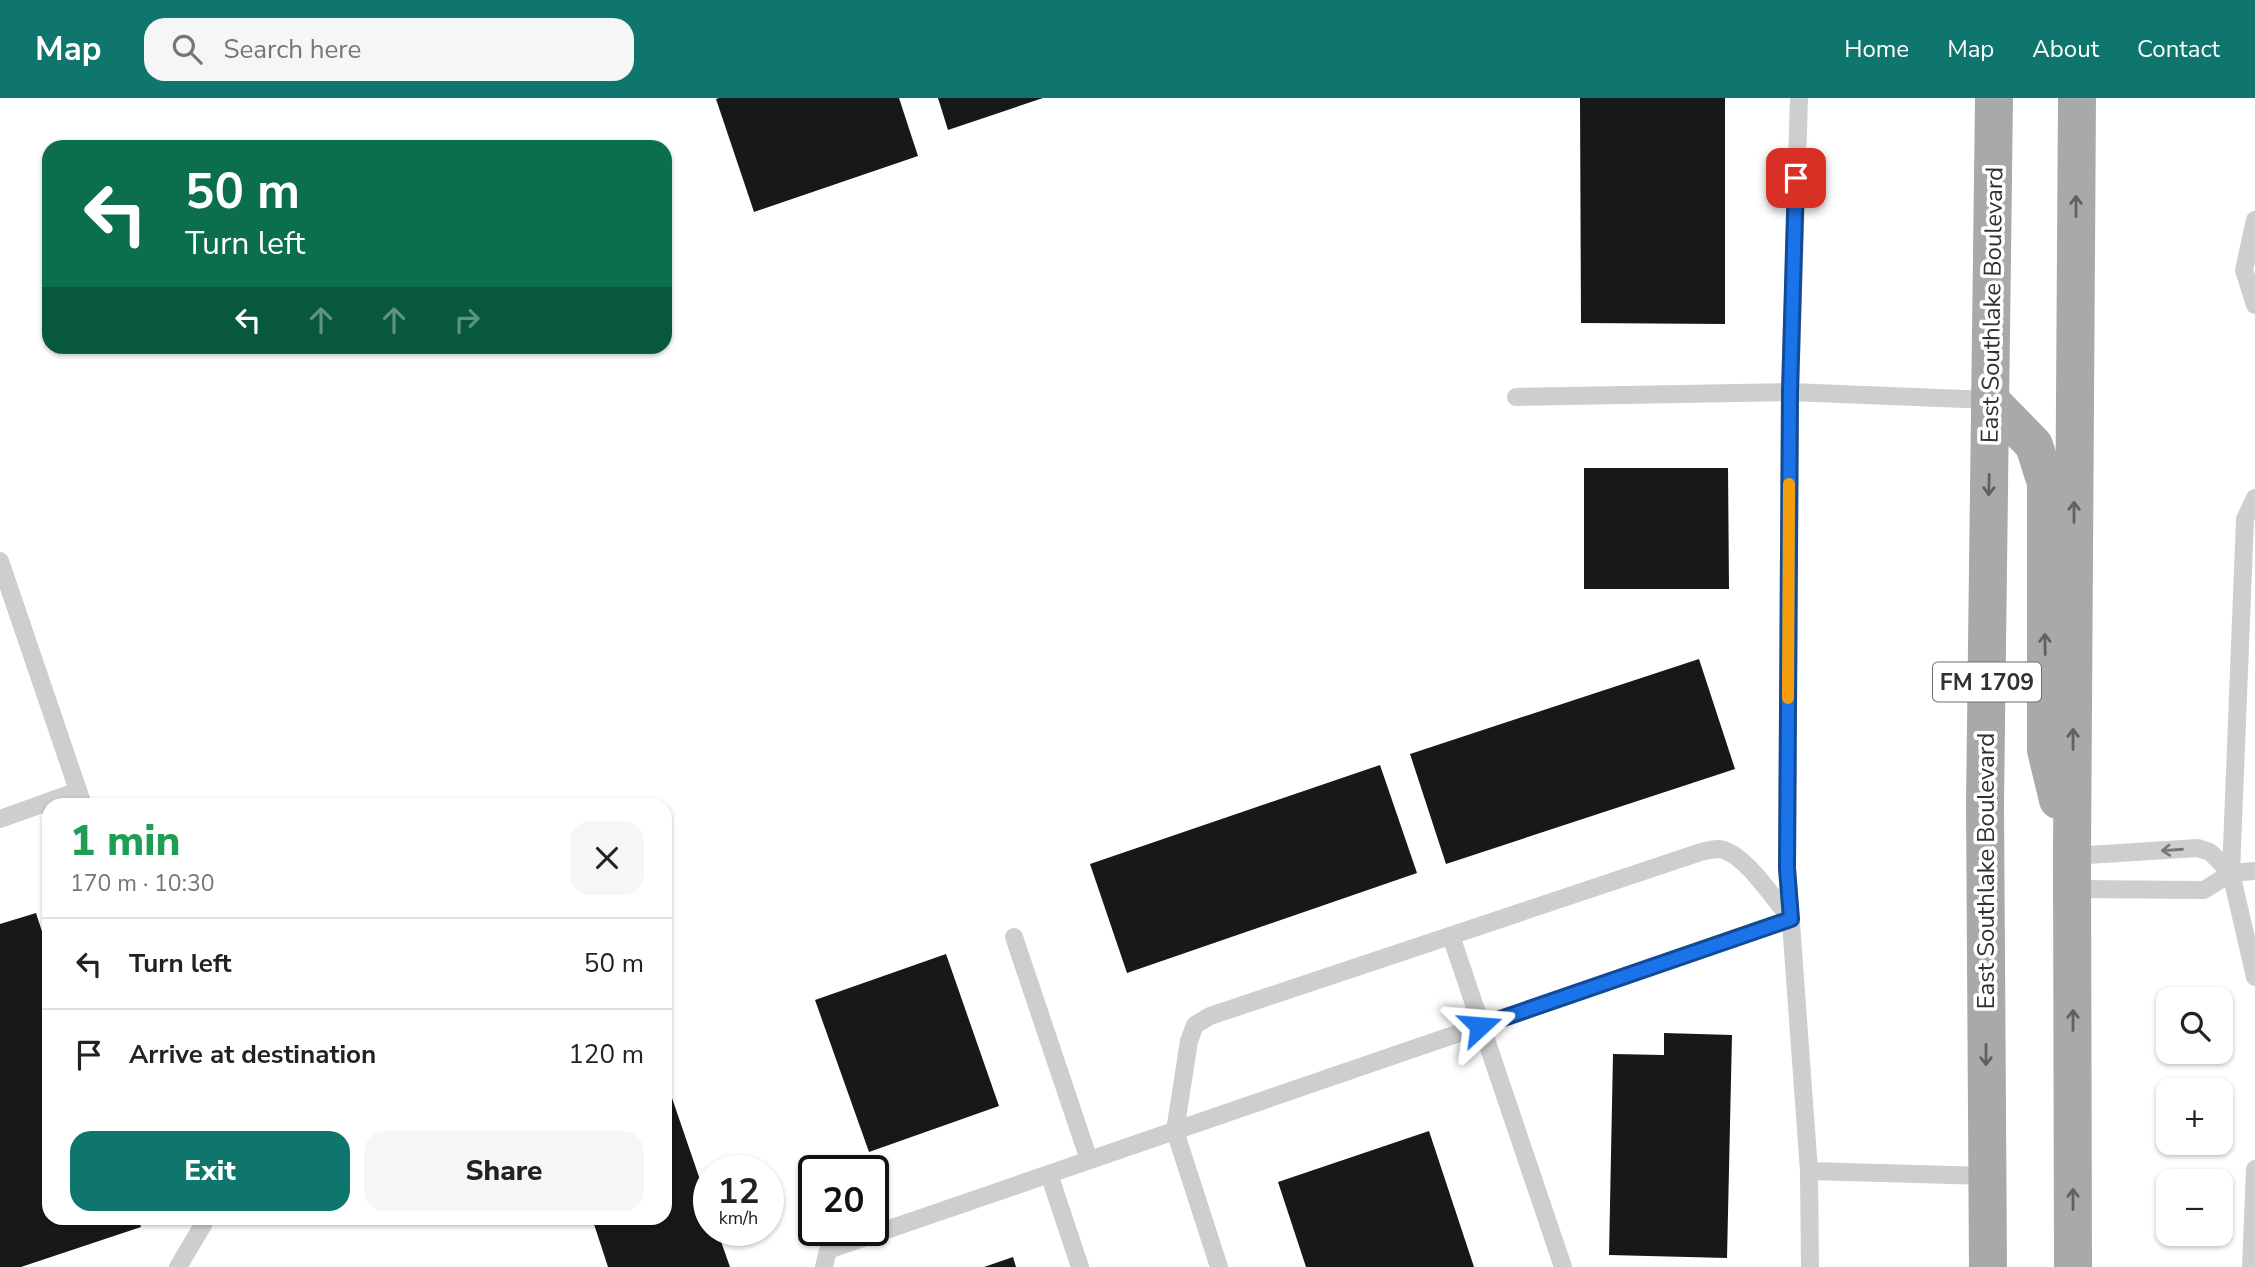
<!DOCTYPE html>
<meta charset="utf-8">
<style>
:root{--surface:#fff;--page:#f6f6f6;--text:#222;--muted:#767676;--line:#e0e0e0;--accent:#0f766e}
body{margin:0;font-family:"Nunito Sans",sans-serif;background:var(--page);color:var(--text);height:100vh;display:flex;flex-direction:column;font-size:26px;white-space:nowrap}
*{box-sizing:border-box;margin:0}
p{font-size:23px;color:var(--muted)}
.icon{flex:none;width:38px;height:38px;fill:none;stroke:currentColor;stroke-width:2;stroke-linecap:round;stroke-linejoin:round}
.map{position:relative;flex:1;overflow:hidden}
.sheet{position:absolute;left:42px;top:700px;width:630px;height:427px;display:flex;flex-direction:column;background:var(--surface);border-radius:21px;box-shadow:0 2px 5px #0004}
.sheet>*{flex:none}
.top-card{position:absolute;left:42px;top:42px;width:630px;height:214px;border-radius:21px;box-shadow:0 2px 5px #0004;background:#0b6e4f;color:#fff;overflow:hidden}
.buttons{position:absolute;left:2156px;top:889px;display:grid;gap:14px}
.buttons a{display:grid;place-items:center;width:77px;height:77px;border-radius:14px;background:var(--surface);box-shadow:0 2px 5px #0004;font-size:35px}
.speed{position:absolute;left:693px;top:1057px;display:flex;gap:14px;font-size:35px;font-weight:700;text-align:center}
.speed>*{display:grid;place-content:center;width:91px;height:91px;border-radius:50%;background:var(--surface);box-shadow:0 2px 5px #0004;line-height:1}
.speed small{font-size:18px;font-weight:400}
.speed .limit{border:4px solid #111;border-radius:10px;background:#fff;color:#111}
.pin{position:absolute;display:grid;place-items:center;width:60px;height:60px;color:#fff;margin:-30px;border-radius:14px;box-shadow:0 4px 10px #0006}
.me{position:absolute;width:77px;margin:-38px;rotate:71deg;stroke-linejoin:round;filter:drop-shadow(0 0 5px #0008)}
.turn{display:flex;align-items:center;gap:24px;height:147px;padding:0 28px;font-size:32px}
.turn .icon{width:91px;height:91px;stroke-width:2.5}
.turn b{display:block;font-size:49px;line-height:60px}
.lanes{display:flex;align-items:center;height:66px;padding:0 28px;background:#0003;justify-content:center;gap:35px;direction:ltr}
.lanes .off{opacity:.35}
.round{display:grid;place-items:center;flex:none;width:74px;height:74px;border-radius:21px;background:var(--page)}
.summary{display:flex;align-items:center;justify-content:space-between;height:119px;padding:0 28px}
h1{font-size:42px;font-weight:800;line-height:52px;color:#1e9e55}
.cta{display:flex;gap:14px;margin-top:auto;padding:14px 28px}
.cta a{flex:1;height:80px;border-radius:21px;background:var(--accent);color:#fff;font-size:28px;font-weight:800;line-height:80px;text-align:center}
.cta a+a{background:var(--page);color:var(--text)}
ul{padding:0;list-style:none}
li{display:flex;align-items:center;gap:21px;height:91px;padding:0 28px;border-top:2px solid var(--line)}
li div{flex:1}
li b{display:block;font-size:26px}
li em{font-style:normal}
header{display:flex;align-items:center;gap:42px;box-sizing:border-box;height:98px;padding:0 35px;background:var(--accent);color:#fff}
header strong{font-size:33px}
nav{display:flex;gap:38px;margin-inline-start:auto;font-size:24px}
.search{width:490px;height:63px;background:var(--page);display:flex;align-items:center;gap:18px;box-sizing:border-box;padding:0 24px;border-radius:21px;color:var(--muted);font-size:26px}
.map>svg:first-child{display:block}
.building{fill:#181818}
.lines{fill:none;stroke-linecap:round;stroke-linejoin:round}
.lane{stroke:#cecece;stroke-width:18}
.primary{stroke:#a9a9a9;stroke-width:38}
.oneway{stroke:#616161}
.oneway2{stroke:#787878}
.route-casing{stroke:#114b97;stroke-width:18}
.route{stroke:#1a73e8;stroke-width:12}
.slow{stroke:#f59e0b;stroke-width:12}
.labels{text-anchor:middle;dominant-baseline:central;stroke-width:7;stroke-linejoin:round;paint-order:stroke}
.shield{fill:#fff;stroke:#6f6f6f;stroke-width:2}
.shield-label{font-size:23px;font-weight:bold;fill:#313131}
.street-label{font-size:24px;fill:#313131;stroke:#fff}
</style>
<header>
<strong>Map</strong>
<div class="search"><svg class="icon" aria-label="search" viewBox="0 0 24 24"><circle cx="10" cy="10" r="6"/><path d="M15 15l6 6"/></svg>Search here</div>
<nav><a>Home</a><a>Map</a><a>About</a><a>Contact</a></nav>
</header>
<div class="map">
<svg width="2255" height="1169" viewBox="0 0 2255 1169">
<rect width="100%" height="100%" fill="#fff"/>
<g class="building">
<path d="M719,0H899L918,58L754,114L716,1Z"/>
<path d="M938,0H1043L948,32Z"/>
<path d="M1580,0H1725V226L1581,225Z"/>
<path d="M1584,370H1728L1729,491H1584Z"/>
<path d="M1699,561L1735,671L1446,766L1410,656Z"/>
<path d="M1380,667L1417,775L1127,875L1090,766Z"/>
<path d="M36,815L49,855V1120H138L141,1129L21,1169H0V826Z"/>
<path d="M946,856L999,1008L869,1054L815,902Z"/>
<path d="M1664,935L1732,937L1727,1160L1609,1157L1613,956L1664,957Z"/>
<path d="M672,1000L709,1108V1132H717L730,1169H608L592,1120H665V1003Z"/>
<path d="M1429,1033L1474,1169H1306L1278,1084Z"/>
<path d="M1013,1159L1016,1169H984Z"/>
</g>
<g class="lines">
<g class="lane">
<path d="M1799,0L1790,294L1787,770L1809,1073L1810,1169"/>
<path d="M2255,122L2244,172L2255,207"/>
<path d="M1516,299L1790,294L1990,302"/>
<path d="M2255,400L2245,421L2231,775L2255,879"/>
<path d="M0,463L83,707"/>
<path d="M0,721L78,693"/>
<path d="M2072,758L2198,750L2210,754L2231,775"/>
<path d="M2072,791L2204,792L2231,775L2255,773"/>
<path d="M1451,838L1563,1169"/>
<path d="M1014,839L1089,1062"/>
<path d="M1809,1073L1987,1078"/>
<path d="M1049,1076L1080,1169"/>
<path d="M178,1169L203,1127L204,1120"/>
<path d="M824,1169L828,1152L1791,821C1775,803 1743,752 1718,751C1713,751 1706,753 1701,754L1210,918L1195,927L1189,943L1175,1033L1219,1169"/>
<path d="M2251,1169L2255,1071"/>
</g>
<g class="primary">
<path d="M1990,302L2034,347L2046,385V652L2058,702"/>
<path d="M1988,1169L1985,705L1994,0"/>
<path d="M2073,1169L2072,758L2077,0"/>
</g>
</g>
<defs><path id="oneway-shaft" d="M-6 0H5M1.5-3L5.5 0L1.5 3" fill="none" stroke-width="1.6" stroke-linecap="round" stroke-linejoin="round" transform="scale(1.75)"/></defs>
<g class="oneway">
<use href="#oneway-shaft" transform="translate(2076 108) rotate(-90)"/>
<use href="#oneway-shaft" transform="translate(1989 387) rotate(91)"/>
<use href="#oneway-shaft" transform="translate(2074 414) rotate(-90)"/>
<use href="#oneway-shaft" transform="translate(2045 546) rotate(-91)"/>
<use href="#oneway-shaft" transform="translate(2073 641) rotate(-90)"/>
<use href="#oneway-shaft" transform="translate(2073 922) rotate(-90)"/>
<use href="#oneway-shaft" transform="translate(1986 957) rotate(90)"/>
<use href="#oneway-shaft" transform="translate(2073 1101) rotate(-90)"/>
</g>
<use class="oneway2" href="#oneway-shaft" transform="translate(2172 752) rotate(176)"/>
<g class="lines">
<defs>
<path id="route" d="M1480,928L1791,821L1787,770L1790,294L1796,80"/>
</defs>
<use href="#route" class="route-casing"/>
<use href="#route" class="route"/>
<path class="slow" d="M1788,600L1789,386"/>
</g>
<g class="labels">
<rect class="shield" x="1933" y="564.5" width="108" height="39" rx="5"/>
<g class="shield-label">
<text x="1987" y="584">FM 1709</text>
</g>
<g class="street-label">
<text transform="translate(1992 207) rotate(-89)">East Southlake Boulevard</text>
<text transform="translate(1986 773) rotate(-90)">East Southlake Boulevard</text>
</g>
</g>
</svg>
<div class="buttons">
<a><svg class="icon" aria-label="search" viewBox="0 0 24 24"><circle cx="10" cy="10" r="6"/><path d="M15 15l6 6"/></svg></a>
<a>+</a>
<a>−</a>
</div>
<div class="speed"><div>12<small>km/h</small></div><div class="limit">20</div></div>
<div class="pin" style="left:1796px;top:80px;background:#d93025"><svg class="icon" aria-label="arrive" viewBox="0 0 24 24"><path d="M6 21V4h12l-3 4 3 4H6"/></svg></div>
<svg class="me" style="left:1480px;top:928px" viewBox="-20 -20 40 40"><path d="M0-17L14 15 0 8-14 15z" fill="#1a73e8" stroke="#fff" stroke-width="4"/></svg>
<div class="top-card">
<div class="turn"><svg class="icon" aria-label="left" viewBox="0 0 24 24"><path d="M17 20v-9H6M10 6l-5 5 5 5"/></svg><div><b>50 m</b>Turn left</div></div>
<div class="lanes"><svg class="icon" aria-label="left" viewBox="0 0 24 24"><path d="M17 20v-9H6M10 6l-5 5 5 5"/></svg><svg class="icon off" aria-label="ahead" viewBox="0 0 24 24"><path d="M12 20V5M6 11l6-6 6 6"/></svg><svg class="icon off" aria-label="ahead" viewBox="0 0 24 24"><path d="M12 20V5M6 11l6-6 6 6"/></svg><svg class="icon off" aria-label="right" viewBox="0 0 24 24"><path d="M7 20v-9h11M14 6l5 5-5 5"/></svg></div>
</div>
<section class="sheet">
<div class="summary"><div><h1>1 min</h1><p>170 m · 10:30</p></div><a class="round"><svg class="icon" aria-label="close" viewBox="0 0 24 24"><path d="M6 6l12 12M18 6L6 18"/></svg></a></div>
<ul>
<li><svg class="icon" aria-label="left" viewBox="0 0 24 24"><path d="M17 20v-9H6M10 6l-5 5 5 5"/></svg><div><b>Turn left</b></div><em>50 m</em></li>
<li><svg class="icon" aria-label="arrive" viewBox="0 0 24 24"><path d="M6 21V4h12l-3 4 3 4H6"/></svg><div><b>Arrive at destination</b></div><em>120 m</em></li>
</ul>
<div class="cta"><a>Exit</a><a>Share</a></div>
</section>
</div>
